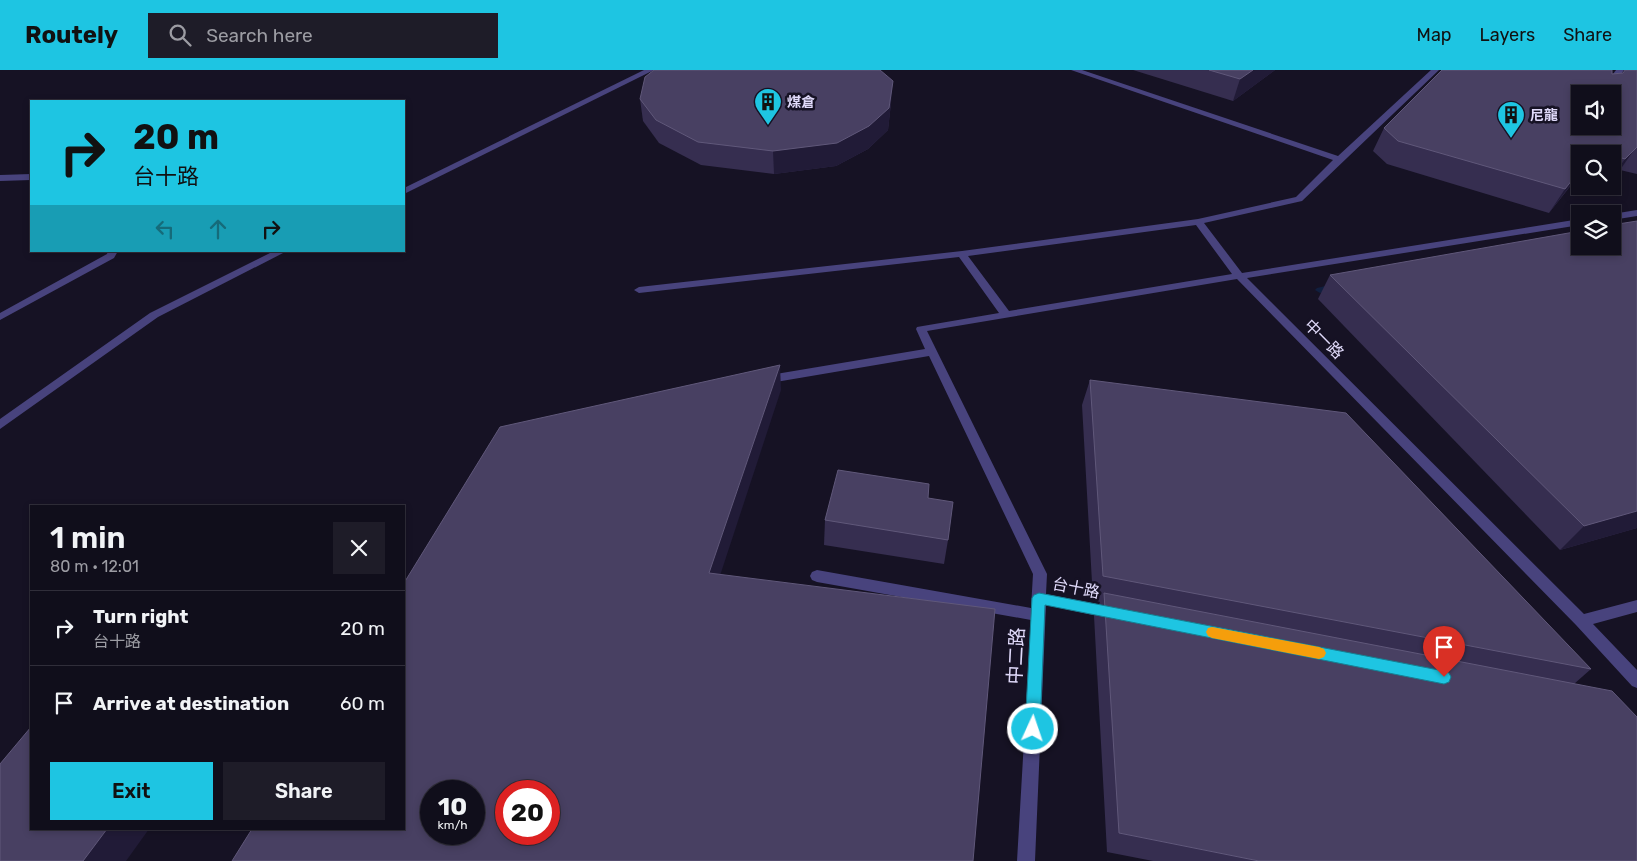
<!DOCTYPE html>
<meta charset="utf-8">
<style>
:root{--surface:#100e1b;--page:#1e1c28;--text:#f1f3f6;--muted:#9c9ca3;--line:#302e3a;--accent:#1ec5e2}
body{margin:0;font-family:Rubik,"Noto Sans TC",sans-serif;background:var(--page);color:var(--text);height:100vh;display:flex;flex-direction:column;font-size:19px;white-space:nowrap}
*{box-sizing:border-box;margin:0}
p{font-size:16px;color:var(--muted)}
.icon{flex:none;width:28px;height:28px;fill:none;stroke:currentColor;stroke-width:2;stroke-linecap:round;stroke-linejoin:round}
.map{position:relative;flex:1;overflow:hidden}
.side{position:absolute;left:30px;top:435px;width:375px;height:325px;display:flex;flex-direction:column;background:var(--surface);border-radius:0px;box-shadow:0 2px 8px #0003,0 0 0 1px var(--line)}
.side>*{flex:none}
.guide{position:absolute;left:30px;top:30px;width:375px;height:152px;border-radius:0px;box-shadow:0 2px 8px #0003,0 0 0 1px var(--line);background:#1ec5e2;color:#111;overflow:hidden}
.controls{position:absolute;left:1571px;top:15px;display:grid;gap:10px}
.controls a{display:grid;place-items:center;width:50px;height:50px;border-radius:0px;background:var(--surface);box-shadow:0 2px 8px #0003,0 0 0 1px var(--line);font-size:25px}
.speed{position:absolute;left:420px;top:710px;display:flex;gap:10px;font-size:25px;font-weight:700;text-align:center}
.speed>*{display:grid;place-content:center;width:65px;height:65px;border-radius:50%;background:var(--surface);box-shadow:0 2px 8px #0003,0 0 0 1px var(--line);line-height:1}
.speed small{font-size:12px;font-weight:400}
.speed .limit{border:8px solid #d22;background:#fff;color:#111}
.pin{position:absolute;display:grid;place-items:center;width:42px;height:42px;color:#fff;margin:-51px -21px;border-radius:50% 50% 50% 0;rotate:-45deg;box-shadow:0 0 5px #0007}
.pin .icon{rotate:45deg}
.me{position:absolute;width:55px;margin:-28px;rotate:3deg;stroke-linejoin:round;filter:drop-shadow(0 0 4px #0008)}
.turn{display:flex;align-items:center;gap:18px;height:105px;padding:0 20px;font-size:22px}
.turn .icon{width:65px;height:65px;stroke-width:2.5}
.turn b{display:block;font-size:35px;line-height:42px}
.lanes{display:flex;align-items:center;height:48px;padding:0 20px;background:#0003;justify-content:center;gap:25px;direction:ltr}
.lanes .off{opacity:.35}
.round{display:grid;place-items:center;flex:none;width:52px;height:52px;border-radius:0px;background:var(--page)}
.overview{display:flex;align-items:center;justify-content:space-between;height:85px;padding:0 20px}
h1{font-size:30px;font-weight:600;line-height:38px}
.cta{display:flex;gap:10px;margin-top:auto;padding:10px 20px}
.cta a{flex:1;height:58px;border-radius:0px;background:var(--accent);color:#111;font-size:20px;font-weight:600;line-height:58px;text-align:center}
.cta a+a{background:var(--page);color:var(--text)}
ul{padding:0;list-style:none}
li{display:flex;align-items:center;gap:15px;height:75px;padding:0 20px;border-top:1px solid var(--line)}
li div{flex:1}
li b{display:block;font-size:19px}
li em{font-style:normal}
header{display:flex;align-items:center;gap:30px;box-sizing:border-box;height:70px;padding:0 25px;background:var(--accent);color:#111}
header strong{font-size:24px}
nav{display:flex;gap:28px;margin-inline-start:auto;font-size:18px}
.search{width:350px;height:45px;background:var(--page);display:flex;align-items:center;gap:12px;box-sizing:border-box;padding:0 18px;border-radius:0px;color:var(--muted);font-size:19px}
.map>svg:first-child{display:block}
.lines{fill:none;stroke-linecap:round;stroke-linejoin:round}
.stream{fill:#111f3f;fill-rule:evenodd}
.minor{fill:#48437d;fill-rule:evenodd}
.wall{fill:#362e50;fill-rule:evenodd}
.shaded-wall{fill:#211b37}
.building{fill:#484062;stroke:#60587a;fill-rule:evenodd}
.route{fill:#1ec5e2;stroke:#148093}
.slow{fill:#f59e0b}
.labels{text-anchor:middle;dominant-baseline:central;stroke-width:5;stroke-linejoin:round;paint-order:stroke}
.far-poi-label{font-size:14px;font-weight:bold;fill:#e0dafa;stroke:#161224;text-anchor:start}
.street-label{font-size:16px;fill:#e0dafa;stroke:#161224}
.near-street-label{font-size:19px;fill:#e0dafa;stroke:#161224}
</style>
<header>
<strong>Routely</strong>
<div class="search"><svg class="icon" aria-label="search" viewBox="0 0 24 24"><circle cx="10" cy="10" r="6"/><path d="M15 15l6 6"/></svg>Search here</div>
<nav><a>Map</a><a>Layers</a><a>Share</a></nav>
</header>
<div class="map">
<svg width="1637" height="791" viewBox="0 0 1637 791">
<rect width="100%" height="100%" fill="#161224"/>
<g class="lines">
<path class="stream" d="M1338,213L1341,214V218L1320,223L1315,220L1317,218Z"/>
<g class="minor">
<path d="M644,0H654L404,124V118Z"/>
<path d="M1071,0H1082L1338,86L1431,0H1439L1302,131L1204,153L1242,203L1580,149V155L1247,208L1584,544L1637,530V542L1593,554L1637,600V618L1632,616L1576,555L1237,209L927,261L1047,504L1046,524L1112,537L1117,539L1119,543L1117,547L1112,549L1046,535L1035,791H1017L1031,550L817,512L812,510L810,506L812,502L817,500L1031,538L1033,504L929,286L764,314L758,310L764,306L925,279L916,259L917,257L999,243L959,187L639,223L634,220L639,217L962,181L1198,149L1296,127L1333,90ZM1196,155L1232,204L1009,241L968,186Z"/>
<path d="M1616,0H1624L1607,24H1599Z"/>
<path d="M31,104V110L0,111V105Z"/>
<path d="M1637,140V146L1612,150V144Z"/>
<path d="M108,181H118L114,188L0,250V243L107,184Z"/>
<path d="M274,181H287L158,247L0,359V349L150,243Z"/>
</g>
</g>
<g class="wall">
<path d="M1133,0H1275L1233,31Z"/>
<path d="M1637,0V104L1620,100L1612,108V84H1580V104L1549,143L1387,94L1373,81L1384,58L1612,3V4L1623,3ZM1580,24H1612V56H1580Z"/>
<path d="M640,29L891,33L888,60L868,79L836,96L774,104L701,95L659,73L643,51Z"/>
<path d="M1330,205L1637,458L1560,480L1318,229Z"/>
<path d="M1090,310L1591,599L1574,614L1637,791H1153L1107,782L1094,546L1100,532L1093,530L1082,335Z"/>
<path d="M928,428L948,470L944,494L824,475L825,450Z"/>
</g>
<g class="shaded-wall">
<path d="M1253,0H1275L1233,31L1240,9Z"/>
<path d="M893,11L891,33L888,60L868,79L836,96L774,104L773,81Z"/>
<path d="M1636,77L1620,100L1612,108V107L1625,89Z"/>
<path d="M1580,100V103L1549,143L1565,119Z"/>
<path d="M780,295L781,320L713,527L709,503Z"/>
<path d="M1637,441V458L1560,480L1584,456Z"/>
<path d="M107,759H149L126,791H83Z"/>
</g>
<g class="building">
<path d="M654,0H880L893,11L889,38L869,56L837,73L773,81L698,72L656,50L640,29L645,7Z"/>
<path d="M1209,0H1253L1240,9Z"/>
<path d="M1442,0H1612V4L1623,3L1625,0H1637V77L1625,89L1612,85V84H1606L1595,81L1593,84H1580V100L1565,119L1398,71L1384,58ZM1580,24H1612V56H1580Z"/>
<path d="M1637,151V441L1584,456L1330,205L1580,161V176H1612V155Z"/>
<path d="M780,295L709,503L995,539L973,791H232L252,759H404V513L500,357ZM431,721H474V764H431ZM506,721H549V764H506Z"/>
<path d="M1090,310L1346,343L1591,599L1103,506Z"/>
<path d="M838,400L929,414L928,428L953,432L948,470L825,450Z"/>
<path d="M1104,523L1612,621L1637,647V791H1259L1119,763Z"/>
<path d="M31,657V759H107L83,791H0V694Z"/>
</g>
<path class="route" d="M1039,523L1444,601L1449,603L1451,607L1449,612L1444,614L1045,535L1040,659L1038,663L1033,665L1028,663L1025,659L1032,528L1034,525Z"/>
<path class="slow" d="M1212,557L1319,577L1324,579L1326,583L1324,587L1319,589L1212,568L1208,566L1206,562L1208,558Z"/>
<defs>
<symbol id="building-pin" viewBox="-11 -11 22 30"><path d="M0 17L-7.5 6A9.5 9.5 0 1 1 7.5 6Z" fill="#1ec5e2" stroke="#161224"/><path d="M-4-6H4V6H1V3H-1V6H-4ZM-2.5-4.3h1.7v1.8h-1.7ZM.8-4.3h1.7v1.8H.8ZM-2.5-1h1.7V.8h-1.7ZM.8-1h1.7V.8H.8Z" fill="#111"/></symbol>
</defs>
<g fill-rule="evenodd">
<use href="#building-pin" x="752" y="16" width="32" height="43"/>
<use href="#building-pin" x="1495" y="29" width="32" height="43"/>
</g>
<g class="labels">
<g class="far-poi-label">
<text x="787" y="32">煤倉</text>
<text x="1530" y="45">尼龍</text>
</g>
<g class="street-label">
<text transform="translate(1324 269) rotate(45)">中一路</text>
<text transform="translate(1076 518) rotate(11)">台十路</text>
</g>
<g class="near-street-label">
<text transform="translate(1016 586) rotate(-87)">中二路</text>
</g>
</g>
</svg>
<div class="controls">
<a><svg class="icon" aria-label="sound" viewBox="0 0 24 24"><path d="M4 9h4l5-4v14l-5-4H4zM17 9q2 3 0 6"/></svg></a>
<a><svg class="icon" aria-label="search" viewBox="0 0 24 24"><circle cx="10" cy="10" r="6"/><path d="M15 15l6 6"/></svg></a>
<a><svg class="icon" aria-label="layers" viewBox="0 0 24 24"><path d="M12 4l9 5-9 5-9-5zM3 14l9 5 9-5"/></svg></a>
</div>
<div class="speed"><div>10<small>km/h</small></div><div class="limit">20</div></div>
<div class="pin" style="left:1444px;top:607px;background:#d93025"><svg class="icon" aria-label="arrive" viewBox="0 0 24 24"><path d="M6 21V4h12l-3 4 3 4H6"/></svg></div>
<svg class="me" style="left:1033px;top:659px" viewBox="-20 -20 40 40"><circle r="17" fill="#1ec5e2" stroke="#fff" stroke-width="3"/><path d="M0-11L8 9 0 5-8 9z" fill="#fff"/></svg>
<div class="guide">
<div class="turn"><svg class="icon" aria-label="right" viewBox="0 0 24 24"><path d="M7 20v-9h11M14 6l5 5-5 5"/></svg><div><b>20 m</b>台十路</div></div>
<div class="lanes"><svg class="icon off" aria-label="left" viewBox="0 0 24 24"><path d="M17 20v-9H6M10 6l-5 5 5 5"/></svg><svg class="icon off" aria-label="ahead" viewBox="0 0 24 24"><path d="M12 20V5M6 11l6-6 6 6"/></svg><svg class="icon" aria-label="right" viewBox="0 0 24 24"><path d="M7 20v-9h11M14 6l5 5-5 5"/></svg></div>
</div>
<section class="side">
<div class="overview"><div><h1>1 min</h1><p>80 m · 12:01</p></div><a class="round"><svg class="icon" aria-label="close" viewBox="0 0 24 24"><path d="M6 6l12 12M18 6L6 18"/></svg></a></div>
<ul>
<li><svg class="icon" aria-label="right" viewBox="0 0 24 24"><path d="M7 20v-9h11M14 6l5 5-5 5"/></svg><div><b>Turn right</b><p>台十路</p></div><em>20 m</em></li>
<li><svg class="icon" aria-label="arrive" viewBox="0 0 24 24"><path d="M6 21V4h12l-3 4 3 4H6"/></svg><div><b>Arrive at destination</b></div><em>60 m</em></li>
</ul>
<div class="cta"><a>Exit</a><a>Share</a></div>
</section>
</div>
